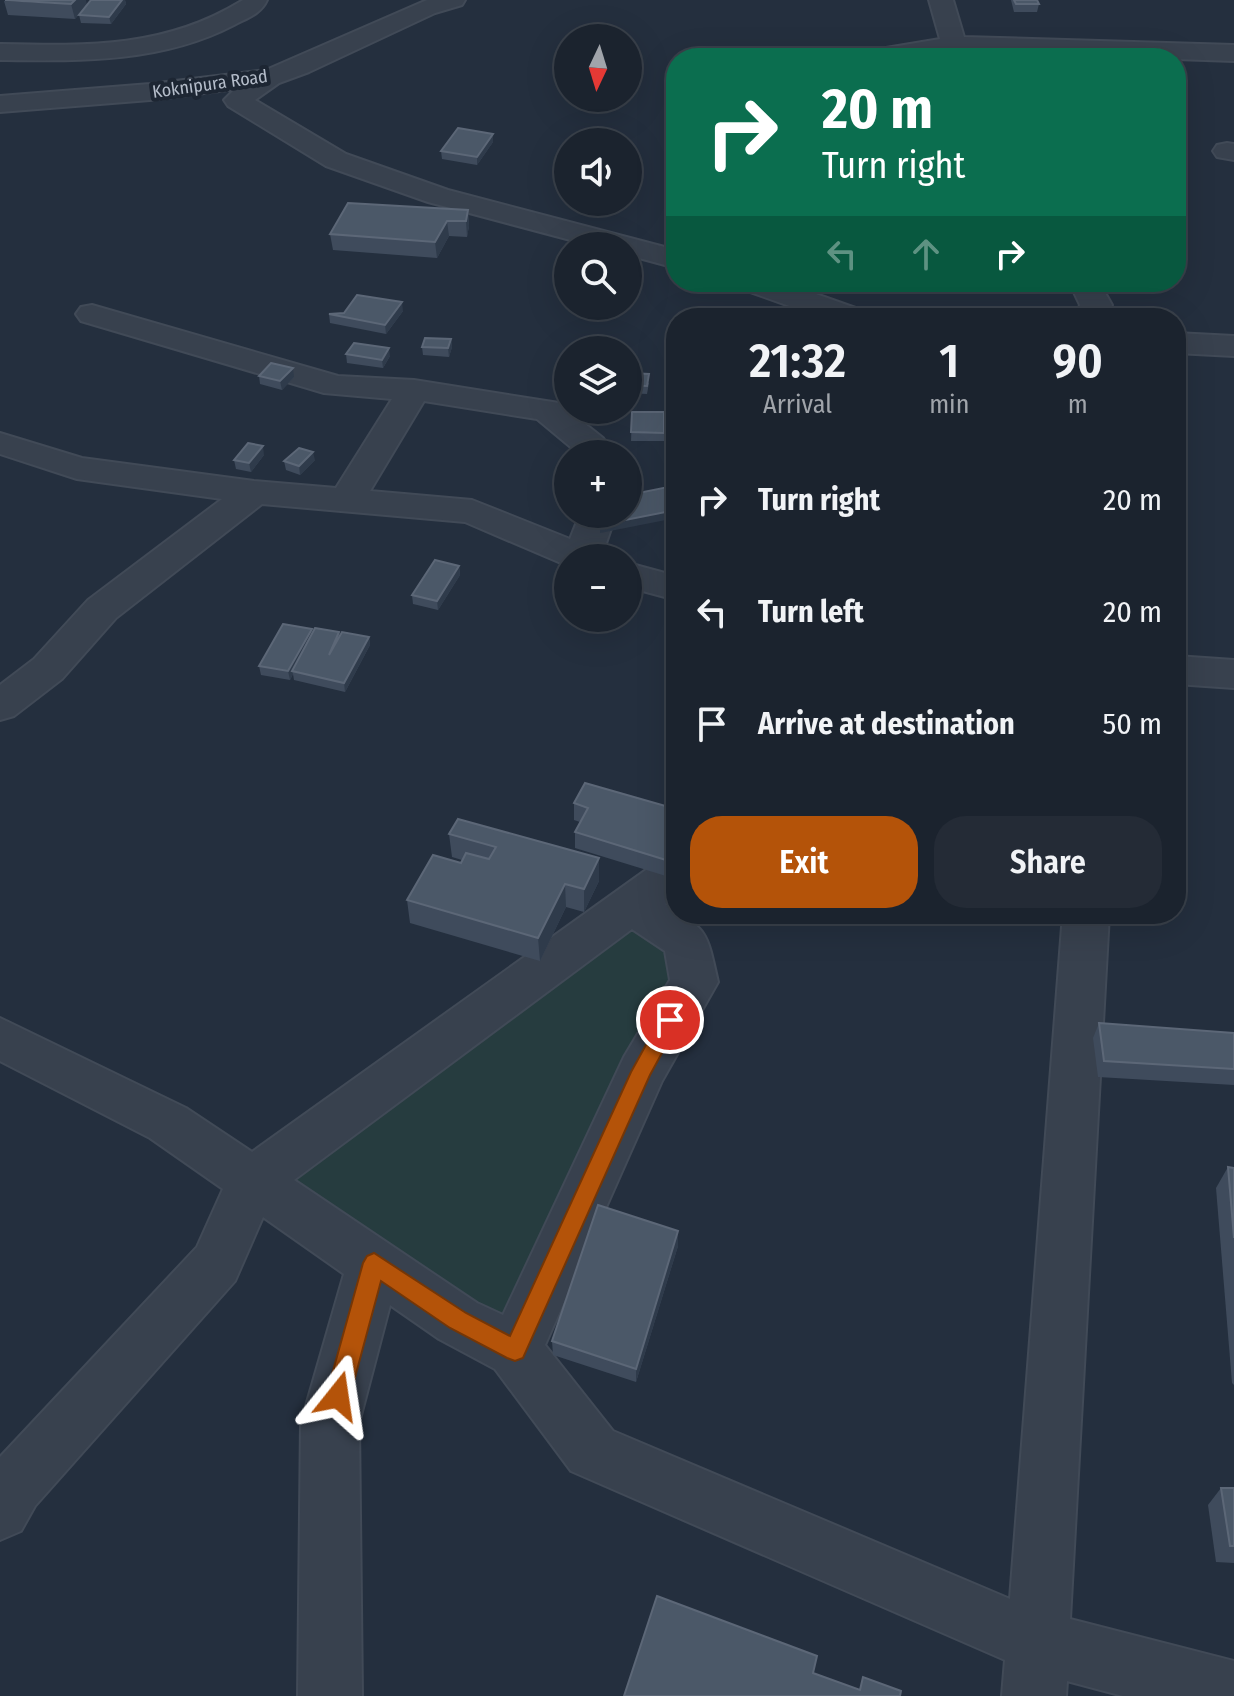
<!DOCTYPE html>
<meta charset="utf-8">
<style>
:root{--surface:#1b232e;--page:#242b36;--text:#f1f3f6;--muted:#a0a4aa;--line:#39404a;--accent:#b45309}
body{margin:0;font-family:"Fira Sans Condensed",sans-serif;background:var(--page);color:var(--text);height:100vh;display:flex;flex-direction:column;font-size:30px;white-space:nowrap}
*{box-sizing:border-box;margin:0}
p{font-size:26px;color:var(--muted)}
.icon{flex:none;width:44px;height:44px;fill:none;stroke:currentColor;stroke-width:2;stroke-linecap:round;stroke-linejoin:round}
.map{position:relative;flex:1;overflow:hidden}
.details{position:absolute;left:666px;top:308px;width:520px;height:616px;display:flex;flex-direction:column;background:var(--surface);border-radius:32px;box-shadow:0 8px 32px #0002,0 0 0 2px var(--line)}
.details>*{flex:none}
.top-card{position:absolute;left:666px;top:48px;width:520px;height:244px;border-radius:32px;box-shadow:0 8px 32px #0002,0 0 0 2px var(--line);background:#0b6e4f;color:#fff;overflow:hidden}
.needle{width:52px;rotate:184deg}
.controls{position:absolute;left:554px;top:24px;display:grid;gap:16px}
.controls a{display:grid;place-items:center;width:88px;height:88px;border-radius:50%;background:var(--surface);box-shadow:0 8px 32px #0002,0 0 0 2px var(--line);font-size:40px}
.pin{position:absolute;display:grid;place-items:center;width:68px;height:68px;color:#fff;margin:-34px;border:4px solid #fff;border-radius:50%;box-shadow:0 2px 8px #0007}
.me{position:absolute;width:88px;margin:-44px;rotate:15deg;stroke-linejoin:round;filter:drop-shadow(0 0 6px #0008)}
.turn{display:flex;align-items:center;gap:28px;height:168px;padding:0 24px;font-size:36px}
.turn .icon{width:104px;height:104px;stroke-width:2.5}
.turn b{display:block;font-size:56px;line-height:68px}
.lanes{display:flex;align-items:center;height:76px;padding:0 24px;background:#0003;justify-content:center;gap:40px;direction:ltr}
.lanes .off{opacity:.35}
.eta{display:flex;justify-content:space-evenly;align-items:center;height:136px;text-align:center}
.eta b{font-size:48px;font-weight:600;line-height:56px}
.action{display:flex;gap:16px;margin-top:auto;padding:16px 24px}
.action a{flex:1;height:92px;border-radius:32px;background:var(--accent);color:#fff;font-size:32px;font-weight:600;line-height:92px;text-align:center}
.action a+a{background:var(--page);color:var(--text)}
ul{padding:0;list-style:none}
li{display:flex;align-items:center;gap:24px;height:112px;padding:0 24px}
li div{flex:1}
li b{display:block;font-size:30px}
li em{font-style:normal}
.map>svg:first-child{display:block}
.green{fill:#263c3f}
.lines{fill:none;stroke-linecap:round;stroke-linejoin:round}
.minor-casing{stroke:#414a57;stroke-width:4}
.minor{fill:#38414e;fill-rule:evenodd}
.wall{fill:#3f4b5c}
.shaded-wall{fill:#2f3b4b}
.building{fill:#4b5868;stroke:#5c6777;stroke-width:2}
.route{fill:#b45309;stroke:#753606;stroke-width:2}
.labels{text-anchor:middle;dominant-baseline:central;stroke-width:8;stroke-linejoin:round;paint-order:stroke}
.far-street-label{font-size:18px;fill:#b4bcc9;stroke:#1d2633}
</style>
<div class="map">
<svg width="1234" height="1696" viewBox="0 0 1234 1696">
<rect width="100%" height="100%" fill="#242f3e"/>
<path class="green" d="M629,919L672,944L677,986L509,1329L277,1182Z"/>
<g class="lines">
<defs>
<g id="minor">
<path d="M243,0H267C261,14 247,18 234,25C161,63 80,61 0,60V44C88,46 166,48 243,0Z"/>
<path d="M427,0H465L462,5L435,13L309,72L279,83L255,100L346,154L448,190L676,250V268L628,255V246H593L428,202L326,166L228,106L224,100L235,89L150,100L0,112V96L150,84L266,70Z"/>
<path d="M929,0H953L964,37L1234,45V61L969,52L971,58H945L944,53L918,58H861L865,53L874,50L940,39Z"/>
<path d="M1227,143L1234,144V160L1217,157L1213,151L1217,145Z"/>
<path d="M738,282H782L864,311L869,318H823L742,289Z"/>
<path d="M1069,282H1099L1112,305L1107,318H1075L1080,305Z"/>
<path d="M92,305L338,376L414,380L559,403L603,438L613,454H579L537,419L424,401L370,491L472,500L570,539L580,514H616L601,558H568V566L465,522L262,504L116,618L62,679L14,716L0,720V685L34,659L88,600L222,499L77,479L0,454V433L82,458L254,481L336,488L392,399L324,393L81,321L76,314L81,307Z"/>
<path d="M1176,333L1234,336V356L1176,353Z"/>
<path d="M628,563L676,576V600L628,587Z"/>
<path d="M1176,656L1234,660V688L1176,684Z"/>
<path d="M676,855V896L665,904C708,932 706,928 718,982L662,1081L545,1345L613,1431L1010,1599L1063,914H1109L1070,1619L1234,1661V1696H1123L1067,1681L1066,1696H1002L1005,1660L571,1471L495,1369L439,1339L390,1305L359,1423L362,1696H298L301,1423L344,1274L263,1217L235,1281L35,1506L21,1531L0,1540V1457L197,1247L223,1189L150,1138L0,1061V1018L186,1108L252,1152L660,860ZM632,929L665,951L670,980L624,1057L503,1315L477,1303L294,1180Z"/>
</g>
</defs>
<use href="#minor" class="minor-casing"/>
<use href="#minor" class="minor"/>
</g>
<g class="wall">
<path d="M91,0H125L126,4L111,24L81,23L79,15Z"/>
<path d="M1011,0H1037L1039,4L1037,12H1014Z"/>
<path d="M4,1L87,5L75,19L8,15Z"/>
<path d="M493,134V142L477,165L442,159L441,151Z"/>
<path d="M468,210L469,226L467,237L449,236L437,258L333,250L330,234Z"/>
<path d="M403,311L386,334L330,323L329,314Z"/>
<path d="M451,339L452,347L449,357L423,355L422,347Z"/>
<path d="M346,354L390,356L383,368L347,363Z"/>
<path d="M628,373L649,383L647,394L628,393Z"/>
<path d="M259,376L294,377L282,390L260,384Z"/>
<path d="M583,410H622L621,413Z"/>
<path d="M632,412H664V441H631Z"/>
<path d="M264,455L251,472L236,469L234,460Z"/>
<path d="M315,460L300,475L286,470L284,461Z"/>
<path d="M459,566L460,575L438,610L413,604L412,595Z"/>
<path d="M339,632L340,636L369,637L370,645L345,692L294,680L293,674L290,680L261,675L259,666L312,633Z"/>
<path d="M574,803L676,809V855L666,876L575,848V832L580,822L574,820Z"/>
<path d="M458,819L599,881L584,912L566,907L540,961L410,923L407,900L461,863L462,860L452,857L449,834Z"/>
<path d="M1099,1023L1234,1033V1085L1098,1077L1093,1038Z"/>
<path d="M1228,1167L1234,1168V1385L1232,1383L1216,1188Z"/>
<path d="M678,1231V1246L636,1382L553,1355L552,1341Z"/>
<path d="M1221,1488H1234V1563L1216,1562L1208,1505Z"/>
</g>
<g class="shaded-wall">
<path d="M75,0H86L87,5L75,19L71,4Z"/>
<path d="M122,0H125L126,4L111,24L109,17Z"/>
<path d="M493,134V142L477,165V157Z"/>
<path d="M468,210L469,226L467,237L466,221Z"/>
<path d="M447,221L449,236L437,258L435,242Z"/>
<path d="M402,302L403,311L386,334L385,325Z"/>
<path d="M451,339L452,347L449,357L448,348Z"/>
<path d="M389,348L390,356L383,368L382,360Z"/>
<path d="M293,368L294,377L282,390L280,381Z"/>
<path d="M263,446L264,455L251,472L249,463Z"/>
<path d="M313,452L315,460L300,475L299,466Z"/>
<path d="M676,510V518L600,533V525Z"/>
<path d="M459,566L460,575L438,610L437,601Z"/>
<path d="M312,629L313,638L292,671L293,674L290,680L288,671Z"/>
<path d="M369,637L370,645L345,692L344,683Z"/>
<path d="M676,840V855L666,876V860Z"/>
<path d="M599,858V881L584,912V889Z"/>
<path d="M565,884L566,907L540,961L538,938Z"/>
<path d="M678,1231V1246L636,1382V1369Z"/>
</g>
<g class="building">
<path d="M5,0H75L71,4Z"/>
<path d="M91,0H122L109,17L79,15Z"/>
<path d="M1014,0H1037L1039,4H1016Z"/>
<path d="M458,128L493,134L477,157L441,151Z"/>
<path d="M348,203L468,210L466,221H447L435,242L330,234Z"/>
<path d="M357,295L402,302L385,325L329,314L344,313Z"/>
<path d="M425,338L451,339L448,348L422,347Z"/>
<path d="M354,343L389,348L382,360L346,354Z"/>
<path d="M271,363L293,368L280,381L259,376Z"/>
<path d="M628,373L649,374L647,386L628,385Z"/>
<path d="M632,412H664V433L631,432Z"/>
<path d="M248,443L263,446L249,463L234,460Z"/>
<path d="M299,448L313,452L299,466L284,461Z"/>
<path d="M668,487L676,501V510L600,525L602,514H628V495Z"/>
<path d="M435,560L459,566L437,601L412,595Z"/>
<path d="M283,624L312,629L288,671L259,666Z"/>
<path d="M315,628L339,632L329,655L342,632L369,637L344,683L292,671Z"/>
<path d="M585,783L676,809V840L666,860L575,832L588,808L574,803Z"/>
<path d="M458,819L599,858L584,889L565,884L538,938L407,900L433,855L461,863L466,853L489,859L496,847L449,834Z"/>
<path d="M1099,1023L1234,1033V1069L1104,1061Z"/>
<path d="M1228,1167L1234,1168V1238Z"/>
<path d="M598,1205L678,1231L636,1369L552,1341Z"/>
<path d="M1221,1488H1234V1546H1230Z"/>
<path d="M657,1596L817,1656L813,1673L860,1690L863,1677L901,1691L900,1696H624Z"/>
</g>
<path class="route" d="M670,1012L677,1014L680,1020L650,1075L523,1358L515,1361L507,1358L450,1328L381,1281L350,1396L346,1404L338,1407L330,1404L326,1396L363,1263L367,1256L374,1253L466,1313L510,1336L631,1072L663,1014Z"/>
<g class="labels">
<g class="far-street-label">
<text transform="translate(210 84) rotate(-8)">Koknipura Road</text>
</g>
</g>
</svg>
<div class="controls">
<a><svg class="needle" viewBox="-14 -14 28 28"><path d="M0-13l5 13h-10z" fill="#e53935"/><path d="M0 13l5-13h-10z" fill="#a0a4aa"/></svg></a>
<a><svg class="icon" aria-label="sound" viewBox="0 0 24 24"><path d="M4 9h4l5-4v14l-5-4H4zM17 9q2 3 0 6"/></svg></a>
<a><svg class="icon" aria-label="search" viewBox="0 0 24 24"><circle cx="10" cy="10" r="6"/><path d="M15 15l6 6"/></svg></a>
<a><svg class="icon" aria-label="layers" viewBox="0 0 24 24"><path d="M12 4l9 5-9 5-9-5zM3 14l9 5 9-5"/></svg></a>
<a>+</a>
<a>−</a>
</div>
<div class="pin" style="left:670px;top:1020px;background:#d93025"><svg class="icon" aria-label="arrive" viewBox="0 0 24 24"><path d="M6 21V4h12l-3 4 3 4H6"/></svg></div>
<svg class="me" style="left:338px;top:1396px" viewBox="-20 -20 40 40"><path d="M0-17L14 15 0 8-14 15z" fill="#b45309" stroke="#fff" stroke-width="4"/></svg>
<div class="top-card">
<div class="turn"><svg class="icon" aria-label="right" viewBox="0 0 24 24"><path d="M7 20v-9h11M14 6l5 5-5 5"/></svg><div><b>20 m</b>Turn right</div></div>
<div class="lanes"><svg class="icon off" aria-label="left" viewBox="0 0 24 24"><path d="M17 20v-9H6M10 6l-5 5 5 5"/></svg><svg class="icon off" aria-label="ahead" viewBox="0 0 24 24"><path d="M12 20V5M6 11l6-6 6 6"/></svg><svg class="icon" aria-label="right" viewBox="0 0 24 24"><path d="M7 20v-9h11M14 6l5 5-5 5"/></svg></div>
</div>
<section class="details">
<div class="eta">
<div><b>21:32</b><p>Arrival</p></div>
<div><b>1</b><p>min</p></div>
<div><b>90</b><p>m</p></div>
</div>
<ul>
<li><svg class="icon" aria-label="right" viewBox="0 0 24 24"><path d="M7 20v-9h11M14 6l5 5-5 5"/></svg><div><b>Turn right</b></div><em>20 m</em></li>
<li><svg class="icon" aria-label="left" viewBox="0 0 24 24"><path d="M17 20v-9H6M10 6l-5 5 5 5"/></svg><div><b>Turn left</b></div><em>20 m</em></li>
<li><svg class="icon" aria-label="arrive" viewBox="0 0 24 24"><path d="M6 21V4h12l-3 4 3 4H6"/></svg><div><b>Arrive at destination</b></div><em>50 m</em></li>
</ul>
<div class="action"><a>Exit</a><a>Share</a></div>
</section>
</div>
